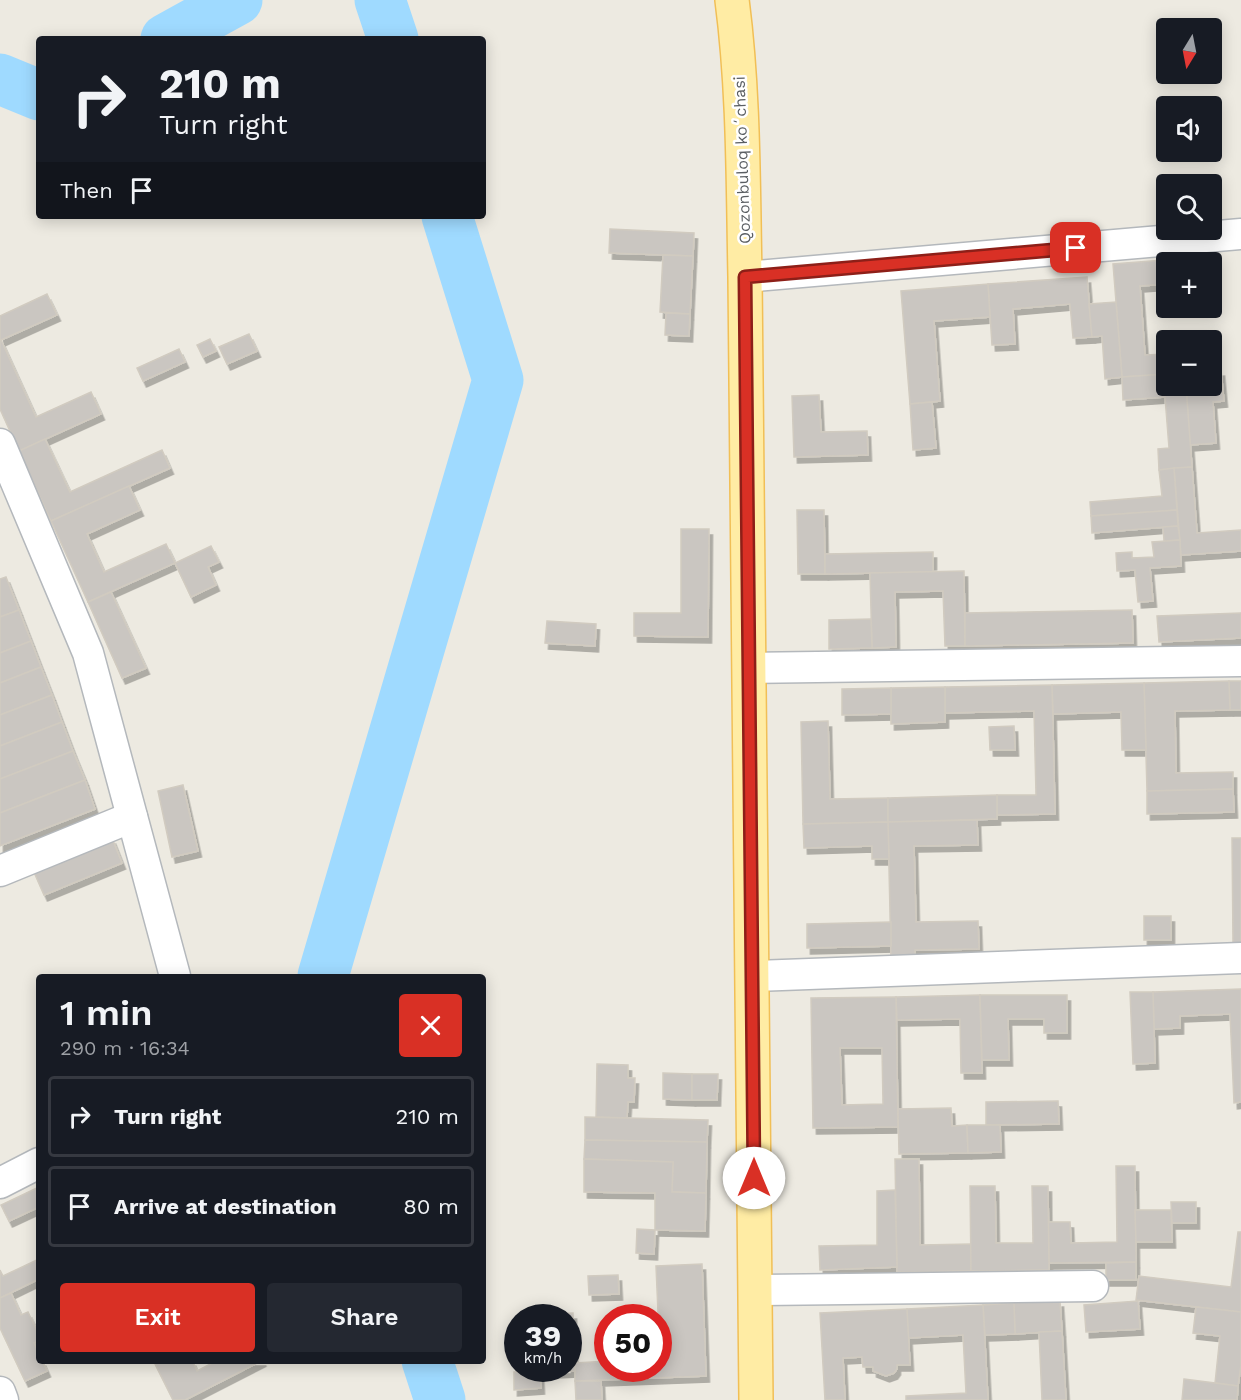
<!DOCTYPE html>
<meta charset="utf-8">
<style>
:root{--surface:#171b24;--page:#242831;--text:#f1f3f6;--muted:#9ea1a6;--line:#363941;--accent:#d93025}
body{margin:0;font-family:"Work Sans",sans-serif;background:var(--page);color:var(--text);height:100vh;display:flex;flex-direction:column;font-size:22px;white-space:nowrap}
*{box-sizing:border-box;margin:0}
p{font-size:20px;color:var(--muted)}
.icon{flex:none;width:33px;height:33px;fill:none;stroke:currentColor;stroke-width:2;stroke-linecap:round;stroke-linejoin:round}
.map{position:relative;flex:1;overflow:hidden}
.side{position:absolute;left:36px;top:974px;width:450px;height:390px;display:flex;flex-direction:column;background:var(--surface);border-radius:6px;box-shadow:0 3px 15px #0003}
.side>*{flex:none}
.hud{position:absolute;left:36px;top:36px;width:450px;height:183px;border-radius:6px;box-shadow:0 3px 15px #0003;background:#171b24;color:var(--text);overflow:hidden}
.needle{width:39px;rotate:190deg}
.tools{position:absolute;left:1156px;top:18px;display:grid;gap:12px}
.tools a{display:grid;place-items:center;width:66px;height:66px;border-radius:6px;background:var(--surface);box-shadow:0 3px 15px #0003;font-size:30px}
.speed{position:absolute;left:504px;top:1304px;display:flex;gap:12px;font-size:30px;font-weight:700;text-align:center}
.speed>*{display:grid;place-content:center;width:78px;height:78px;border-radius:50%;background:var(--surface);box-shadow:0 3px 15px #0003;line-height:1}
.speed small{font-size:15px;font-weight:400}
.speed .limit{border:9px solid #d22;background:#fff;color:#111}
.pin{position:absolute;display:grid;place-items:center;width:51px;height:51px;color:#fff;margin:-26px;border-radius:12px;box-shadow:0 3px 9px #0006}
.me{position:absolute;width:66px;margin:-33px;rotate:0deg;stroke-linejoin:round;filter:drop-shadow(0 0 4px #0008)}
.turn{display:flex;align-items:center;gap:21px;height:126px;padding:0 24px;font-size:27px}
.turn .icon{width:78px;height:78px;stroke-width:2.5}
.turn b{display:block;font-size:42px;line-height:51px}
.then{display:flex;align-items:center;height:57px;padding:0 24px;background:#0003;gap:12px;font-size:22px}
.round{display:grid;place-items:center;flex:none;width:63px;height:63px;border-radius:6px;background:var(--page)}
.summary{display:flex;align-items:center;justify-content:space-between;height:102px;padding:0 24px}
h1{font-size:36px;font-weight:600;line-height:45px}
.button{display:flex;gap:12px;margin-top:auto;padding:12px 24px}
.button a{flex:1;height:69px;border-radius:6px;background:var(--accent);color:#fff;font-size:24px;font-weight:600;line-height:69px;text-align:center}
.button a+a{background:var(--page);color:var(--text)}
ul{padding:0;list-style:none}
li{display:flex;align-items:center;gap:18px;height:81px;margin:0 12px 9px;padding:0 12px;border:3px solid var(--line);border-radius:6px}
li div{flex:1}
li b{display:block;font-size:22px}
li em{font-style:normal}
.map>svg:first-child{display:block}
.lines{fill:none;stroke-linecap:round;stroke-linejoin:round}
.river{stroke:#9fdaff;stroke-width:51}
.building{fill:#cac6c1;stroke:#d1cbc0;stroke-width:1.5;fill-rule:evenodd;filter:url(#shadow)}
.minor-casing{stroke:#b4b8bc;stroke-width:33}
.major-casing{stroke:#f1bf56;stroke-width:36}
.minor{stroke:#fff;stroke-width:30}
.major{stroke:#ffeca4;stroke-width:33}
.route-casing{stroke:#8d1f18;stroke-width:15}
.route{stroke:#d93025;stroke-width:10}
.labels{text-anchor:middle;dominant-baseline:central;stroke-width:5;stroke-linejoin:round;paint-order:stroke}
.street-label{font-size:16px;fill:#5a5e62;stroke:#fff}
</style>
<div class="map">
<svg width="1241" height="1400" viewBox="0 0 1241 1400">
<defs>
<filter id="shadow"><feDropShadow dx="3.5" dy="6" stdDeviation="0" flood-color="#0004"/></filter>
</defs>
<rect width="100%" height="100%" fill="#edeae1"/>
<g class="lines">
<g class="river">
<path d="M380,0L393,39"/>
<path d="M166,39L237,0"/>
<path d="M0,79L39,95"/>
<path d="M323,976L498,380L447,216"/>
<path d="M427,1360L440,1400"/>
</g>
</g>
<g class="building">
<path d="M610,229L694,233L693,256L609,253Z"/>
<path d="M663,255L693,256L690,314L660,312Z"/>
<path d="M1215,256L1216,280H1212V262H1167V284L1140,286L1145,355L1166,354L1167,374L1122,377L1113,264Z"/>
<path d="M1087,277L1092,337L1073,338L1070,304L1013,309L1015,344L992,345L988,284Z"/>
<path d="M988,284L990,317L934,321L940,401L910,404L901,291Z"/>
<path d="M47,294L57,315L1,340L36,417L91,392L101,414L19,451L0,409V316Z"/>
<path d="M1116,302L1122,377L1105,379L1102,336L1092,337L1089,304Z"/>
<path d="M666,313L690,314L689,336L665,335Z"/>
<path d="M249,334L257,351L227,364L219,347Z"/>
<path d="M210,339L216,351L203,357L197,345Z"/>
<path d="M179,349L185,362L143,381L137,368Z"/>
<path d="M1221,370L1224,401L1213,402L1216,443L1190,445L1186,386H1212V371Z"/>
<path d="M1167,374V386H1186L1192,467L1159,470L1158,449L1169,448L1165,397L1123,400L1122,377Z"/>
<path d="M819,395L821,432L867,431L868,455L794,457L792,396Z"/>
<path d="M932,402L936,448L913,450L910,404Z"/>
<path d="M45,439L70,492L162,450L170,468L51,521L19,451Z"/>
<path d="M1192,467L1197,533L1241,530V551L1181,555L1174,468Z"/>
<path d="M1174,468L1177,510L1091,516L1090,502L1162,496L1159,470Z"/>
<path d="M129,486L140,510L87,534L104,572L166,544L175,563L88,602L51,521Z"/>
<path d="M797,510H824L825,574H798Z"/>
<path d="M1177,510L1178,526L1092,533L1091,516Z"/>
<path d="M1178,526L1180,540L1164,541L1163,527Z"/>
<path d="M681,529H709L708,637L634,636V613H681Z"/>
<path d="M1180,540L1181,566L1150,568L1153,601L1138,602L1135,570L1117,571L1116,553L1132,552V558L1154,557L1152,542Z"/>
<path d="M211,546L219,562L208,567L216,585L191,597L175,563Z"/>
<path d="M933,552V572L825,574V554Z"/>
<path d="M964,571L965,646H945L943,591L895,592L896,647L872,648L870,573Z"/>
<path d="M6,577L19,610L0,617V579Z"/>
<path d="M111,592L146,668L122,678L88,602Z"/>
<path d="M19,610L31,641L0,653V617Z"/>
<path d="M1132,610L1133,643L965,646V613Z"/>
<path d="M1241,613V638L1159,642L1157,616Z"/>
<path d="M871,619L872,648L829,649V620Z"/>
<path d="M547,621L596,624L595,646L545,643Z"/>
<path d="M31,641L41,667L0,683V653Z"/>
<path d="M41,667L52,695L0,715V683Z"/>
<path d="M1229,681H1241V710H1230Z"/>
<path d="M1229,681L1230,710L1175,711L1176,773L1233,772V789L1147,791L1144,683Z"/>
<path d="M1144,683L1146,750H1122L1121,712L1053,714L1052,685Z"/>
<path d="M1052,685L1055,814L997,815V795H1036L1034,711L945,713V687Z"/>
<path d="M945,687V722L891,724V688Z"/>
<path d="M891,688V714L842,715V689Z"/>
<path d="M52,695L62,722L0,746V715Z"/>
<path d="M828,721L830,799L888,798V822L803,824L801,722Z"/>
<path d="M62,722L73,751L0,779V746Z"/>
<path d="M1014,726L1015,750H990L989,727Z"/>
<path d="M73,751L85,780L0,813V779Z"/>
<path d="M85,780L95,809L0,846V813Z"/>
<path d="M183,785L198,851L172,857L158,791Z"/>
<path d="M1233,789L1234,812L1147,814V791Z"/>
<path d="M997,795V819L888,822V798Z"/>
<path d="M977,820L978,845L914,846L916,922L978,921L979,949L915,950V959H891L888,822Z"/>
<path d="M888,822L889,859H872V846L804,848L803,824Z"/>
<path d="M112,838L122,863L44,895L33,870Z"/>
<path d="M1232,838H1241V943H1233Z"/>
<rect x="1144" y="916" width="27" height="24"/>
<path d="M891,922V946L807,948V924Z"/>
<path d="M1241,989V1102L1234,1103L1230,1014L1180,1016V1028L1154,1029L1153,992Z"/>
<path d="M1130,992H1153L1155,1063L1133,1064Z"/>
<path d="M980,995L982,1073H961L960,1019L897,1020L896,997Z"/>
<path d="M980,995H1067V1033H1044V1019H1008L1009,1060H982Z"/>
<path d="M896,997L898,1127L813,1128L811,998ZM840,1048H882L883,1104L842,1105Z"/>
<path d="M597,1064L628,1065V1078H635L634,1102H628L627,1118L596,1117Z"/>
<path d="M663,1073L692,1074V1100L663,1099Z"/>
<path d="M692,1074H718L717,1100H692Z"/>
<path d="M1058,1101L1059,1124L986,1125V1102Z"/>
<path d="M951,1108L952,1126L967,1125L968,1153L899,1154L898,1109Z"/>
<path d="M585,1117L708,1120L707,1142L585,1140Z"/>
<path d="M967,1125H1000L1001,1152L968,1153Z"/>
<path d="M585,1140L707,1142L706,1193L672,1192L673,1162L584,1159Z"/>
<path d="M584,1159L673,1162L672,1192L706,1193L705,1231L655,1230V1193L584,1192Z"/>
<path d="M895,1159H919L920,1245L971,1244V1271L897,1272Z"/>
<path d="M1116,1166H1135L1136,1262L1049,1263L1048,1222H1070L1071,1243L1117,1242Z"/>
<path d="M970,1186H995L996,1243H1033L1032,1186H1048L1049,1270L971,1271Z"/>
<path d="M39,1187V1207L9,1221L1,1205Z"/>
<path d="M895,1190L897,1267L820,1270L819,1246L877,1245V1191Z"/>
<path d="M1171,1202H1196V1223H1172Z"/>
<path d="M1135,1210H1171L1172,1242H1136Z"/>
<path d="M637,1229L655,1230L654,1254L636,1253Z"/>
<path d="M1238,1232H1241V1312L1136,1300L1139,1276L1231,1287Z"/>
<path d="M39,1259V1279L0,1298V1270L3,1276Z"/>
<path d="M1136,1262V1280H1106V1263Z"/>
<path d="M702,1264L706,1376L575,1381V1363L608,1361V1368H658V1359H660L656,1266Z"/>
<path d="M618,1275L619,1294L589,1295L588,1276Z"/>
<path d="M11,1293L21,1315L28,1312L39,1335V1341L34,1343L39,1354V1360H42L47,1371L25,1381L0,1328V1298Z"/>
<path d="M1060,1301L1062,1331L1015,1334L1014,1303Z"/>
<path d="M1138,1301L1140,1329L1086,1332L1084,1305Z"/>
<path d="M1014,1303L1015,1334L985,1335L983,1305Z"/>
<path d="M983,1305L988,1400H906V1396L966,1393L963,1335L908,1338L907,1309Z"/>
<path d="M1196,1307L1241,1312V1365L1238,1386L1215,1383L1220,1336L1193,1333Z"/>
<path d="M907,1309L910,1365H897V1369L894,1373L886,1376L873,1371V1367H863L862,1357L843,1358L845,1400H825L820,1313Z"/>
<path d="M573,1313L575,1371L554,1372L553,1368H568V1317H551V1314Z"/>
<path d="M1062,1331L1066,1400H1042L1039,1332Z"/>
<path d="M153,1360H192L197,1371L218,1360H263L185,1400H173Z"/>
<path d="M540,1371L541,1388L514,1390V1372Z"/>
<path d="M1184,1379L1238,1386L1237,1400H1182Z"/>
<path d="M575,1381H601L602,1400H576Z"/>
</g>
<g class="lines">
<defs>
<g id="minor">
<path d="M745,277L1241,234"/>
<path d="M0,444L88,653L175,976"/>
<path d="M750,668L1241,661"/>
<path d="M0,871L132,817"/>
<path d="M753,976L1241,958"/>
<path d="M0,1183L39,1163"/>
<path d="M755,1290L1093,1286"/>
<path d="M0,1392L3,1400"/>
</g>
<path id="major" d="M732,0C744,92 743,184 745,277L756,1400"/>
</defs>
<use href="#minor" class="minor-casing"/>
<use href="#major" class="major-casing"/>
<use href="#minor" class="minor"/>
<use href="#major" class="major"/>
</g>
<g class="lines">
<defs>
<path id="route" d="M754,1178L745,277L1076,248"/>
</defs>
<use href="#route" class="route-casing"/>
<use href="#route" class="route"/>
</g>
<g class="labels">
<g class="street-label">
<text transform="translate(742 160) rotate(-92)">Qozonbuloq koʻchasi</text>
</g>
</g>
</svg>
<div class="tools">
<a><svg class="needle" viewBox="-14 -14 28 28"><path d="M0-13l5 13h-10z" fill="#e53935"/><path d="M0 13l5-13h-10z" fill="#9ea1a6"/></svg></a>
<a><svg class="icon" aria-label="sound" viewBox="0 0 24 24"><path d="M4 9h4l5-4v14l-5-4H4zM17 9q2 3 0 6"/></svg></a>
<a><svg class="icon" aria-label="search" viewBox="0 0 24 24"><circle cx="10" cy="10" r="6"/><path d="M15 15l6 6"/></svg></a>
<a>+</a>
<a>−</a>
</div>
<div class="speed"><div>39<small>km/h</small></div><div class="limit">50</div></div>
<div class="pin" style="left:1076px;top:248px;background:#d93025"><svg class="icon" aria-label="arrive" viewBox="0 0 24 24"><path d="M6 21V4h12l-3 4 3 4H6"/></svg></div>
<svg class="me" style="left:754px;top:1178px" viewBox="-20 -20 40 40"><circle r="19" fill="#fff"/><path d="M0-13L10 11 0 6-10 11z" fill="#d93025"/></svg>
<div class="hud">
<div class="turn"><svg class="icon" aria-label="right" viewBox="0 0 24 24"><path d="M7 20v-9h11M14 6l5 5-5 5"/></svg><div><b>210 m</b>Turn right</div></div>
<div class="then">Then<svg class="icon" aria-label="arrive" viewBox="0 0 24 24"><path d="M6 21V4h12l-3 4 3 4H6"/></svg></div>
</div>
<section class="side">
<div class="summary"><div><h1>1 min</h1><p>290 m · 16:34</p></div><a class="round" style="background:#d93025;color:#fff"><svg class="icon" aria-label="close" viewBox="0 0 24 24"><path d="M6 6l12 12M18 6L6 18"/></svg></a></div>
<ul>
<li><svg class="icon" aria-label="right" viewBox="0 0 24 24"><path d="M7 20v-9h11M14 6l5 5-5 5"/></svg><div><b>Turn right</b></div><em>210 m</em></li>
<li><svg class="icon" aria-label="arrive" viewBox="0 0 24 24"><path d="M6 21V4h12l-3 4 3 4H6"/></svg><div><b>Arrive at destination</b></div><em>80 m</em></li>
</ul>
<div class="button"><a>Exit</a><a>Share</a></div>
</section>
</div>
